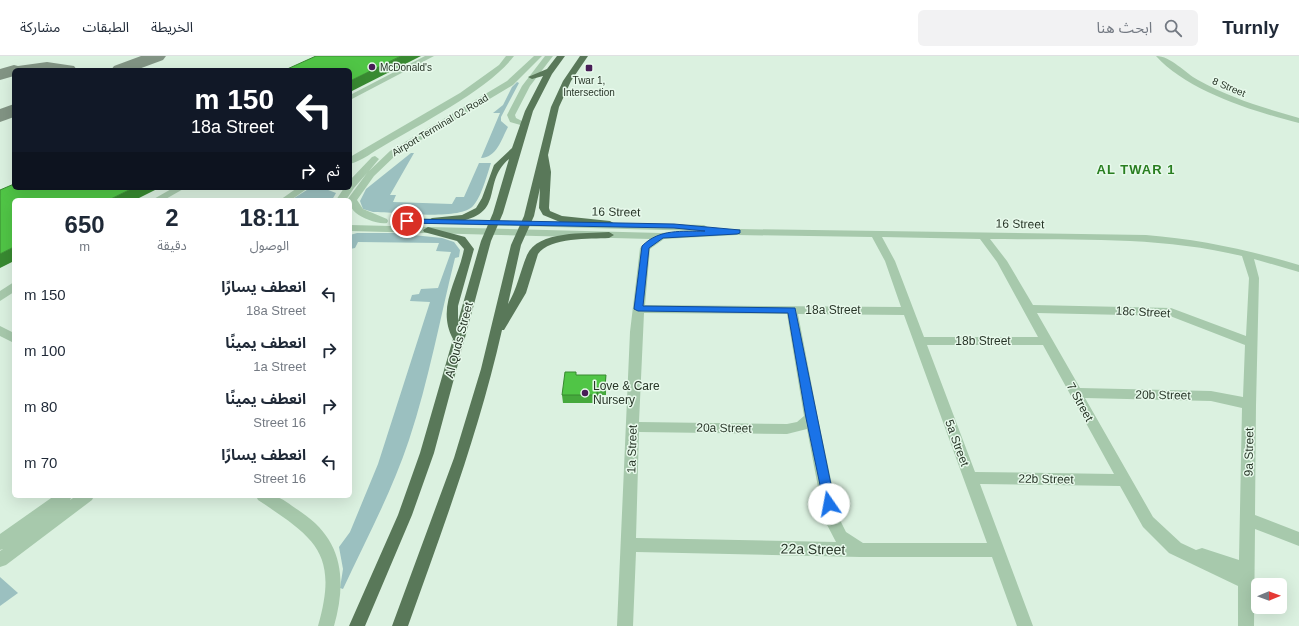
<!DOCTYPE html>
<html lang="ar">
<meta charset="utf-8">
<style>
:root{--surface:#fff;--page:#f2f2f3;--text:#1f2937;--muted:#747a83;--line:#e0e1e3}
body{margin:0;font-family:Arial,"Noto Sans Arabic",sans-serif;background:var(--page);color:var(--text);direction:rtl;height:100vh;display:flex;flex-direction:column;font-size:15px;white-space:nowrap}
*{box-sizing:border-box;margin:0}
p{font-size:13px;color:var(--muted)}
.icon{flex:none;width:22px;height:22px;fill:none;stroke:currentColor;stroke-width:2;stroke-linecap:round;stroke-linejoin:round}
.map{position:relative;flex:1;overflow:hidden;direction:ltr}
.sheet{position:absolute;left:12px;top:142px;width:340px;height:300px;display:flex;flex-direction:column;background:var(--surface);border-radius:6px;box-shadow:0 4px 16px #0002;direction:rtl}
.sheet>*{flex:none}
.guide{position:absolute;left:12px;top:12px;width:340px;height:122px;border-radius:6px;box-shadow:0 4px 16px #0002;direction:rtl;background:#111827;color:#fff;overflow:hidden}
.needle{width:26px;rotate:89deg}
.buttons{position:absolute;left:1251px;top:522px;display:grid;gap:8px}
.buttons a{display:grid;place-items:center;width:36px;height:36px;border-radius:6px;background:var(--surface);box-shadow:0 4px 16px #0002;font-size:20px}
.pin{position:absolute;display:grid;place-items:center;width:34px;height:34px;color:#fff;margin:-17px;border:2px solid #fff;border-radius:50%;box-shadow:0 1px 4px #0007}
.me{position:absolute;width:44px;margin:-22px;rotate:348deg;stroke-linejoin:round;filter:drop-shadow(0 0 3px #0008)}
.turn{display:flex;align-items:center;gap:14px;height:84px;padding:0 12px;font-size:18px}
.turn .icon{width:52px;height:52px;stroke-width:2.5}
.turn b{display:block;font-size:28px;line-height:34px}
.then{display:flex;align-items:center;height:38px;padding:0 12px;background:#0003;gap:8px;font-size:15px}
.eta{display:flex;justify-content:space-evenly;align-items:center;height:68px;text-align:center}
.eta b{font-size:24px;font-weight:700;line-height:28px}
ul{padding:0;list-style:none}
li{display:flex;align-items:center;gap:12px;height:56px;padding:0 12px}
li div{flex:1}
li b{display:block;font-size:15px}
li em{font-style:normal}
header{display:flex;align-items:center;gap:24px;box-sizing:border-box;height:56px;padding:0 20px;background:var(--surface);border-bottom:1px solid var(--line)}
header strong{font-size:19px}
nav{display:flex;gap:22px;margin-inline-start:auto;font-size:14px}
.search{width:280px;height:36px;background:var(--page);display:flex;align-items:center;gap:10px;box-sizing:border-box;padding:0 14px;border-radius:6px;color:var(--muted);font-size:15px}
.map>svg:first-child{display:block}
.green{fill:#9bc0c0}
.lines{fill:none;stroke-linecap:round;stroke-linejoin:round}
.taxiway{fill:#829484;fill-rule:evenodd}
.minor{fill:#a7c9ac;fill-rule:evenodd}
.major{fill:#597859;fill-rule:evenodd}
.wall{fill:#45a93c}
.shaded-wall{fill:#388a31}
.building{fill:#50c546;stroke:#388a31}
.route{fill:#1a73e8;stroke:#114b97}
.poi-dot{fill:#481d57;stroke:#e7f9eb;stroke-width:1.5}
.labels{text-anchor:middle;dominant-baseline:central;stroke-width:3;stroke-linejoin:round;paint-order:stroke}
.far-poi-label{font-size:10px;fill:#283628;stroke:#e7f9eb;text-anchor:start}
.far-street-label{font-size:10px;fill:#283628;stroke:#e7f9eb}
.street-label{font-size:12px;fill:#283628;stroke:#e7f9eb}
.poi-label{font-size:12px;fill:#283628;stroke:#e7f9eb;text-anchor:start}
.far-district-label{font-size:13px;font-weight:bold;letter-spacing:1px;fill:#297e20;stroke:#e7f9eb}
.near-street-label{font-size:14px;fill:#283628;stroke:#e7f9eb}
</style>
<header>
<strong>Turnly</strong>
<div class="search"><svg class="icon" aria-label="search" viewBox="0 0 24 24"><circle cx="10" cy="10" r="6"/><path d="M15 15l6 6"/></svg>ابحث هنا</div>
<nav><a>الخريطة</a><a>الطبقات</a><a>مشاركة</a></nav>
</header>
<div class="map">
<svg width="1299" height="570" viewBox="0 0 1299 570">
<rect width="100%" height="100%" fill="#dbf1e0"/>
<g class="green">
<path d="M517,26L519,27L501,61V65L508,71C501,84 497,101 481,102L500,57H493L503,49L512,31Z"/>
<path d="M411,97H414L390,139H396L393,146L452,148L456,141H464L479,107H491C487,119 481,142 473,150C460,165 394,156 373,156L363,153L360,145L366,133Z"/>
<path d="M310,132H323L336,137L332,144H291Z"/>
<path d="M357,177H394L442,182L454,186L460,194L459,201L455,202C440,262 429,324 409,384C392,435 366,484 343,533L340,532L343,513L339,491L350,476L378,408L430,246L410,245L412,239L419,238L421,233L438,232L451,196L436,195L439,187L358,186L355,192L350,193V179Z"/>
<path d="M0,521L18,537L0,550Z"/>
</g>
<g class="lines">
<g class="taxiway">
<path d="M141,0H166L163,4L136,14H111L114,10Z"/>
<path d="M47,6L74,10L77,14H14V20L0,24V13L14,9L18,10Z"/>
<path d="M14,48V61L0,66V53Z"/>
</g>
<g class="minor">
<path d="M425,0H434L350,44V39Z"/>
<path d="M506,0H514C489,33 422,67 385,89C374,95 362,105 350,108V101L460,37L499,9Z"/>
<path d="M534,0H542L513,29L396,99L374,120L357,144L363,153L387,163L388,165L387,167C379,169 362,162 356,157C352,154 350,149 350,144H347L367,117L354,132L346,144H336L344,132H350V124L372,101L375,100L379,103L369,115L390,95L507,25Z"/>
<path d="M545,0H553L530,30L515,59L516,62L528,68L524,70L510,66L507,59L522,30Z"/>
<path d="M1156,0C1171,0 1185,17 1198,24C1230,42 1264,52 1299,62V67C1255,56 1187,35 1156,0Z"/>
<path d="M173,132H185L164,144H152Z"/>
<path d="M297,132H308L291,144H280Z"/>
<path d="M407,162L704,169L709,172L706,175L737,173L1146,179C1198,183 1249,194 1299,209V216L1254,203L1259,222L1256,349L1255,459L1299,476V490L1255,473L1254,570H1238V530L1169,497L1143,471L1120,430L980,428L1033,570H1017L992,501H860L636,496L633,570H617L630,276L640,192L651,183L350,175V169L661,177L700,175L403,167L402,165ZM737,179L872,181L885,205L901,251L645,249L650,193L664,183ZM882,181L980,183L997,206L1038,281H924L895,205ZM990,183C1075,184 1160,180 1242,200L1249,222L1246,280L1171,252L1033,249L1007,205ZM644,257L787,258L804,360L797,366L787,368L639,366ZM1037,257L1170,260L1245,289L1243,341L1211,335L1080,332ZM798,258L904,259L987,487H863L846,476L839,462L818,362ZM927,289H1043L1114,418L975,416ZM1085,342L1211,345L1242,352L1239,504L1202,492L1196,494L1181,487L1153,461ZM807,373L824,463L836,486L636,482L639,376L787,378Z"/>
<path d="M14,226V236L0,245V235Z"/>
<path d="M0,270L14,277V287L0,280Z"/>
<path d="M54,440H72L70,444L76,440H94L92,444L6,509L0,511V495L3,493L0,494V478Z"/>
<path d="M256,440C261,440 268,439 274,440C283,442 293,451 301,456C343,484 347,524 334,570H318C339,497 315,482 258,444Z"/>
</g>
<g class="major">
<path d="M557,0H565L552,18L533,55L503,157L491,185L434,397L412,459L365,570H349L398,459L420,397L453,283C436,251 458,225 464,193L457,185L424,176L423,174L428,171L465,181L474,193L458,250V265L481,185L493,157L509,103C479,128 510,161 448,167C441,167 432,170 427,165L432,162L462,159L476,152L482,142L494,109L512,92L525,55L543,20L532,23L528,21L547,13Z"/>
<path d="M580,0H588L571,25L559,51L548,99L551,116L549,152L550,155L562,160L610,165L615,168L610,171L560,166L543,159L539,152L540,132L534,160L521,189L508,248C517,233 520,216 527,199C538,174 585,178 609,176L614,179L609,182C590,183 550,181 538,198L526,237L504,274H502C479,376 443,472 408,570H392L454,402L481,313L511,189L524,160L551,51L563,25Z"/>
</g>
</g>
<path class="wall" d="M576,316V319H606V339H598L597,347H563L562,339Z"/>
<g class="shaded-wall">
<path d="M401,0H421L350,36V25Z"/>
<path d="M133,132H159L135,144H109Z"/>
<path d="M14,191V205L0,212V198Z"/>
<path d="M606,319V339L605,331Z"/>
<path d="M597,331L598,339L597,347Z"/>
</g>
<g class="building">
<path d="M316,0H401L350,25V14H285Z"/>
<path d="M14,128V132H133L109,144H14V191L0,198V134Z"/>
<path d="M565,316H576V319H606L605,331H597V339H562Z"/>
</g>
<path class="route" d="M407,163L674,168L740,174V177L737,178L663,182L649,192L643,250L795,252L835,448L833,452L829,453L825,452L824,448L806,362L788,257L638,255L634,253L642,190C660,172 682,176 705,175L674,172L405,167V164Z"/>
<g class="poi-dot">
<circle cx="372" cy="11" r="4"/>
<rect x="585" y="8" width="8" height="8" rx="2"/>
<circle cx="585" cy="337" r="4"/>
</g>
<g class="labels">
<g class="far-poi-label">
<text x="380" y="11">McDonald's</text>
<text x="589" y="24" text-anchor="middle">Twar 1,<tspan x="589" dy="12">Intersection</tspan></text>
</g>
<g class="far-street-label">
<text transform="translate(1229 31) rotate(23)">8 Street</text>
<text transform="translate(440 69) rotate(-31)">Airport Terminal 02 Road</text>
</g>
<g class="street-label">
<text transform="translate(616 156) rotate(1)">16 Street</text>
<text transform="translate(1020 168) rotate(1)">16 Street</text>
<text x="833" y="254">18a Street</text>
<text transform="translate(1143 256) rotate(3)">18c Street</text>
<text transform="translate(459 284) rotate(-75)">Al Quds Street</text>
<text x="983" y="285">18b Street</text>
<text transform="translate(1163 339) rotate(1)">20b Street</text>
<text transform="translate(1080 346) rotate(61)">7 Street</text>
<text transform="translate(724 372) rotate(1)">20a Street</text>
<text transform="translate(957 387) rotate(70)">5a Street</text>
<text transform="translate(632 393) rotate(-88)">1a Street</text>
<text transform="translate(1249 396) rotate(-89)">9a Street</text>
<text transform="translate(1046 423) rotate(1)">22b Street</text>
</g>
<g class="poi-label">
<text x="593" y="330">Love &amp; Care<tspan x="593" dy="14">Nursery</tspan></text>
</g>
<g class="far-district-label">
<text x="1136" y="113">AL TWAR 1</text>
</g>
<g class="near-street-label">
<text transform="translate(813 493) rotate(1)">22a Street</text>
</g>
</g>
</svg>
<div class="buttons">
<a><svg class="needle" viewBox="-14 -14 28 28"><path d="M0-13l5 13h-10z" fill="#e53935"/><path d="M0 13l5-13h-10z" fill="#747a83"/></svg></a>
</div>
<div class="pin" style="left:407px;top:165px;background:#d93025"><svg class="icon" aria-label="arrive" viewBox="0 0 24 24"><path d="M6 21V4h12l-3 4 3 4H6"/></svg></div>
<svg class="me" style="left:829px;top:448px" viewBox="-20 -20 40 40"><circle r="19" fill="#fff"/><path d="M0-13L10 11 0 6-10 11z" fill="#1a73e8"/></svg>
<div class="guide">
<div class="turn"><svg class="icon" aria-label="left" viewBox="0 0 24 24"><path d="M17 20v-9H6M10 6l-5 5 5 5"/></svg><div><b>150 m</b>18a Street</div></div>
<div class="then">ثم<svg class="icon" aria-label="right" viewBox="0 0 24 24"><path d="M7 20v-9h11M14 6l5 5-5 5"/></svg></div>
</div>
<section class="sheet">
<div class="eta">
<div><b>18:11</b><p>الوصول</p></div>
<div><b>2</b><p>دقيقة</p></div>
<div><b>650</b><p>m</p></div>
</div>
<ul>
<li><svg class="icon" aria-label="left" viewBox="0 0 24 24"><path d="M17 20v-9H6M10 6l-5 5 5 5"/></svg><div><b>انعطف يسارًا</b><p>18a Street</p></div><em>150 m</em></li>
<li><svg class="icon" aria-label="right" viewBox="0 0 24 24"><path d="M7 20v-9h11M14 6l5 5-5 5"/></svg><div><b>انعطف يمينًا</b><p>1a Street</p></div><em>100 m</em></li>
<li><svg class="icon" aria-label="right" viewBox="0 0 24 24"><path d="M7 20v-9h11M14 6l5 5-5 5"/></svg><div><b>انعطف يمينًا</b><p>16 Street</p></div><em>80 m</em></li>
<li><svg class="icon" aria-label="left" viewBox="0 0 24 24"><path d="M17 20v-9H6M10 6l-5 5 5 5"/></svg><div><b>انعطف يسارًا</b><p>16 Street</p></div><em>70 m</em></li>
</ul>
</section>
</div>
